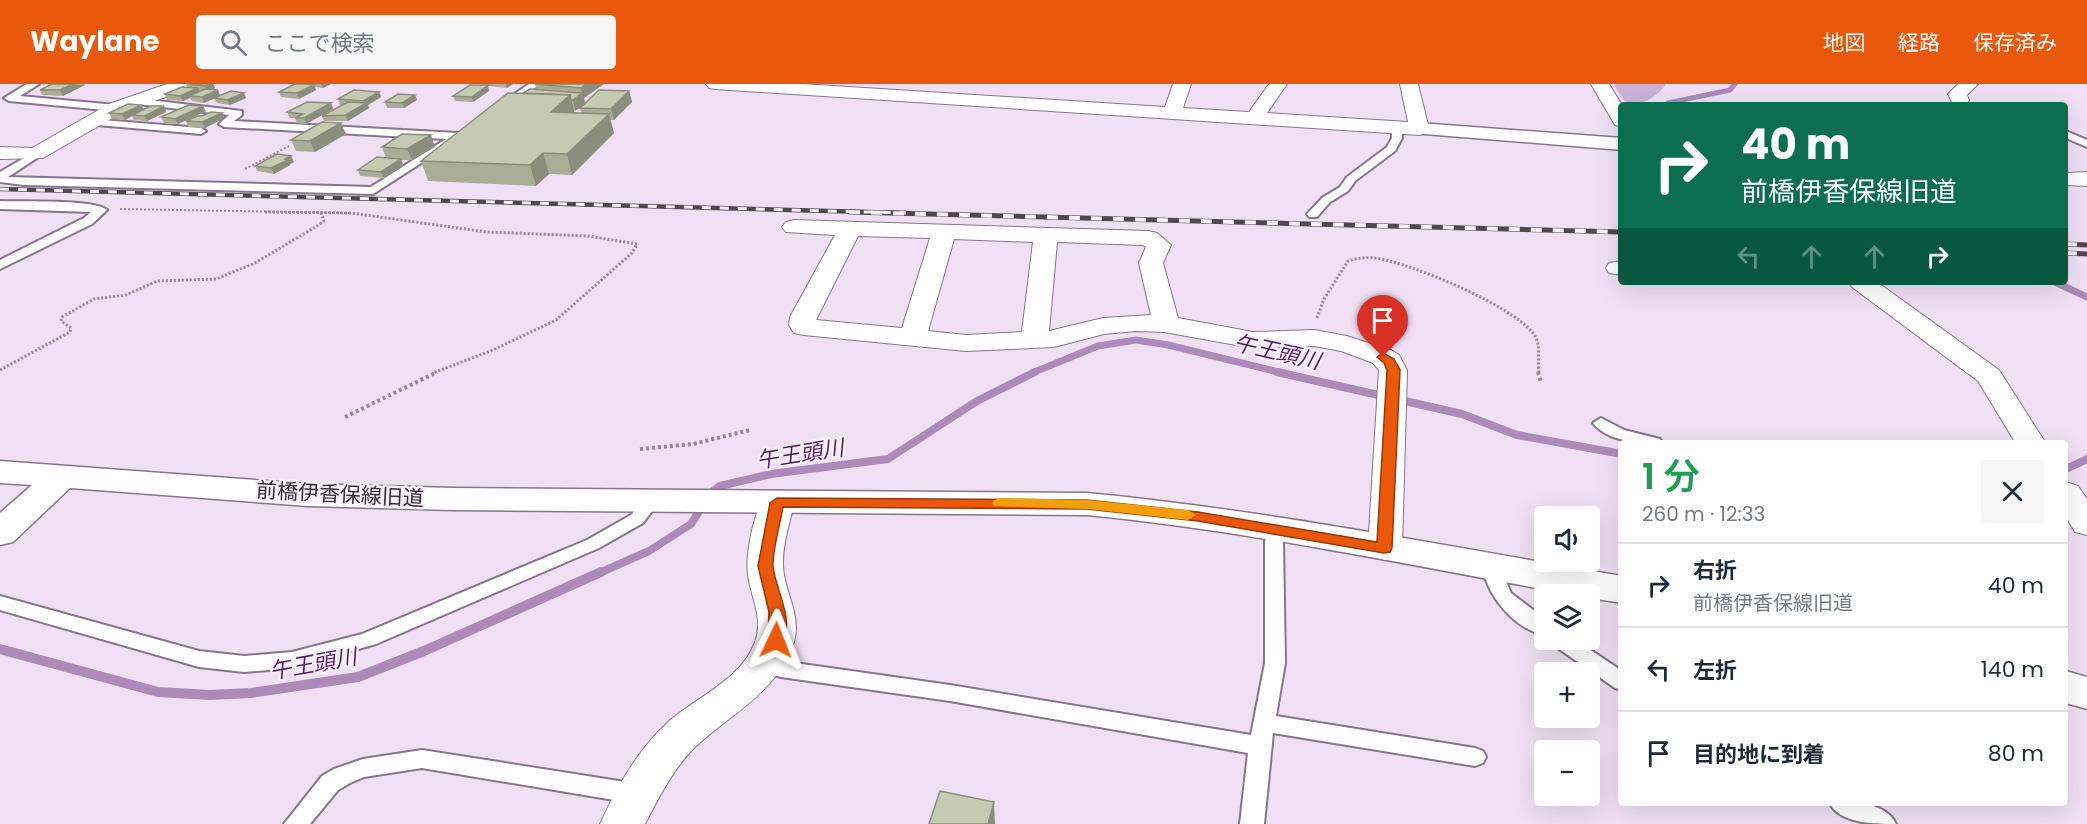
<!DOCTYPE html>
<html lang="ja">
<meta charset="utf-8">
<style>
:root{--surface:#fff;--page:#f6f6f7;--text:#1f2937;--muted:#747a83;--line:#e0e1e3;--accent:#ea580c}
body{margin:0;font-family:Poppins,"Noto Sans JP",sans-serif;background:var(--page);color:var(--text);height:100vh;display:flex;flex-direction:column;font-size:22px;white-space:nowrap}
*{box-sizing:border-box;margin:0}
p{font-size:20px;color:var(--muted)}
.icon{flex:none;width:33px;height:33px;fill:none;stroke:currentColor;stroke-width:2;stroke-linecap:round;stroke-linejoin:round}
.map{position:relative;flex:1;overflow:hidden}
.sheet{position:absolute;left:1618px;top:356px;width:450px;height:366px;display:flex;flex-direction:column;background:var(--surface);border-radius:6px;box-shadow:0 6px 24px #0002}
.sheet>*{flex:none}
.hud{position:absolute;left:1618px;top:18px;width:450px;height:183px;border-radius:6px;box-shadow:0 6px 24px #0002;background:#0b6e4f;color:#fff;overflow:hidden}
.controls{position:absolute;left:1534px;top:422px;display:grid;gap:12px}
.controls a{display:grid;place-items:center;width:66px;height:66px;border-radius:6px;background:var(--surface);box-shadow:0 6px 24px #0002;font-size:30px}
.pin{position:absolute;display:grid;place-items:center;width:51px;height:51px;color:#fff;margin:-62px -26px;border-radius:50% 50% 50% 0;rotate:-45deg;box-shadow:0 0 6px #0007}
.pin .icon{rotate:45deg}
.me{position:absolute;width:66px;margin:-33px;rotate:2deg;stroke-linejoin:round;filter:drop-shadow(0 0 4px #0008)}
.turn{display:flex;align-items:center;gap:21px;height:126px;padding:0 24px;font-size:27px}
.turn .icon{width:78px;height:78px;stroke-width:2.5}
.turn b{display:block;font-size:42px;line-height:51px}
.lanes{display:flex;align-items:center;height:57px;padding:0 24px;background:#0003;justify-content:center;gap:30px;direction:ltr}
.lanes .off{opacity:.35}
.round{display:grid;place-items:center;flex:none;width:63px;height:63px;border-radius:6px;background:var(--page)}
.headline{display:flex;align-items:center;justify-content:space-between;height:102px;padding:0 24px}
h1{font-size:36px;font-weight:600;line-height:45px;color:#1e9e55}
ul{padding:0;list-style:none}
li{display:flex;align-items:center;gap:18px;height:84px;padding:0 24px;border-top:2px solid var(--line)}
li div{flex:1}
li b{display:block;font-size:22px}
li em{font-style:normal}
header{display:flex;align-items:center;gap:36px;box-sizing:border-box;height:84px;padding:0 30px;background:var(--accent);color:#fff}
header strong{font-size:28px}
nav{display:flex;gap:33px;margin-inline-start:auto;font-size:21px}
.search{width:420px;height:54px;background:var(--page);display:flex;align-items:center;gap:15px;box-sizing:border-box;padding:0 21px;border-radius:6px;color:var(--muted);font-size:22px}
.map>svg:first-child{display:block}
.green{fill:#ceb1d7}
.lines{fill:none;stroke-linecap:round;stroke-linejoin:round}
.stream-far3{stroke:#ad8ab8;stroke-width:5}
.stream-far2{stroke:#ad8ab8;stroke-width:7}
.stream-far1{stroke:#ad8ab8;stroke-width:8}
.stream{stroke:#ad8ab8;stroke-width:10}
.service-casing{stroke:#857689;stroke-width:4}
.minor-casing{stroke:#857689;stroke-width:2}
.tertiary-casing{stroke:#857689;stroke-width:3}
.path-far2{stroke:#928694;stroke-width:2;stroke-dasharray:2 2;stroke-linecap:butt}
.path-far1{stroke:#928694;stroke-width:3;stroke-dasharray:2 2;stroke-linecap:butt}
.path{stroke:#928694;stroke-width:4;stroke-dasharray:3 3;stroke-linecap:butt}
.service{fill:#fff;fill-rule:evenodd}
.minor{fill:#fff;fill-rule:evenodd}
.tertiary{fill:#fff;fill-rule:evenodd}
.rail-far1-casing{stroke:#504751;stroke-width:4.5}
.rail-casing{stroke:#504751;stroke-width:5}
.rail-far1{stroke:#faf0fd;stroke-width:3;stroke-dasharray:9;stroke-linecap:butt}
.rail{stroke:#faf0fd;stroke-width:4;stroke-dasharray:11;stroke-linecap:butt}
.wall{fill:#aaae99;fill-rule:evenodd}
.shaded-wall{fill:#8b8d7d}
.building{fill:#c6cab2;stroke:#8b8d7d;stroke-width:1.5}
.route{fill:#ea580c;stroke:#983908;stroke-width:1.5}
.slow{fill:#f59e0b}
.labels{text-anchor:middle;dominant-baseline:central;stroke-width:5;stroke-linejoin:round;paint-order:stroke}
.street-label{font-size:21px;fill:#352e36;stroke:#faf0fd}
.water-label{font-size:22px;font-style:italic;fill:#571e66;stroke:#faf0fd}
</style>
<header>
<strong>Waylane</strong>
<div class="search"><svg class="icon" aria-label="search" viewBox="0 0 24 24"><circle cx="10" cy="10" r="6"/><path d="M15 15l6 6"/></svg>ここで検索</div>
<nav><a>地図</a><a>経路</a><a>保存済み</a></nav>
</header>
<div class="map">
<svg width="2087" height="740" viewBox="0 0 2087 740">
<rect width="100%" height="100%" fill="#f1e0f5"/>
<path class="green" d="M1617,0H1666C1658,13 1642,21 1627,21L1614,1Z"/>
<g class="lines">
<path class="stream-far3" d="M1668,21V19L1730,6L1735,0"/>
<g class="stream-far2">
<path d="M2055,198L2087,213"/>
<path d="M1032,289L1098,262L1136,256L1168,261L1283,289"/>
</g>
<g class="stream-far1">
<path d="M1277,288L1462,330L1517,351L1622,370"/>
<path d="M2066,385L2087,375"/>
<path d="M597,490L649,467L691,440L712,408L720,402L771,390L888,375L977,317L1035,288"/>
</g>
<path class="stream" d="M0,565L158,608L210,611L251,609L358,593L424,567L601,488"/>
<defs>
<g id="service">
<path d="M27,0H39L20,12L116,21L121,24L116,27L9,17L4,14Z"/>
<path d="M529,0H540L508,24H500V20Z"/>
<path d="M132,14L242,27V31L234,37L458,49L463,52L373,110L24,101L0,98V88L36,67L40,68V72L8,93L371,103L446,55L224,43L219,40L229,31L129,19L127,17Z"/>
<path d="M90,35L201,44L206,47L201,50L86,40L85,38Z"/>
<path d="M1397,40L1402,43V54L1395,67L1355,97L1348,107L1330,118L1317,133H1309L1307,130L1322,114L1340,103L1347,93L1387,63L1392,54V43Z"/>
<path d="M2066,47L2087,56V63L2066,54Z"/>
<path d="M0,117C20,118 95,115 107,126L92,140L0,185V176L84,134L91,128L0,125Z"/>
<path d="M1601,334L1624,346L1660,355L1662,358C1640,360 1608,358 1593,339Z"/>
<path d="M650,412L656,414L659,418L643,439L599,464L376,560L292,584L244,588L199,583L0,526V512L199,567L244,572L292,568L362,550L587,456L631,431L644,414Z"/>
<path d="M1277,439L1283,441L1286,445L1283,457L1285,579L1276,632L1475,664L1483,667L1486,673L1483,679L1475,682L1273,649L1264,740H1240L1248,669L950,617L781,593L757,586L754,580L757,574L764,572L781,577L950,601L1251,651L1265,579V457L1271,441Z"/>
<path d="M1491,478L1498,479L1511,509L1545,535V552C1513,543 1490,515 1482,484L1484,479Z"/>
<path d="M1549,555H1574L1622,587V606L1615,604L1552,560Z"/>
<path d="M422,666L638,700L646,703L649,710L646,717L638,720L422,684L364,693L350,699L338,706L310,740H284L322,692L334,685L363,675Z"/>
<path d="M1829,718C1851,718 1885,717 1896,740C1875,740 1839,740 1829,718Z"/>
</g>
<g id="minor">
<path d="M167,0H194L191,4L123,28L43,74L0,75V63L32,64L109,20Z"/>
<path d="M706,0H802L1165,23L1173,0H1191L1183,24L1249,28L1269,0H1287L1267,29L1408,38L1400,0H1418L1429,45L1426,49L1419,51L715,5L709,4Z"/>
<path d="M1591,0H1609L1622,21V43L1615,41Z"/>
<path d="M1958,0H1978L1967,11L1969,16L1967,20H1953L1948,10Z"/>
<path d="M2087,88V102L2066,101V89Z"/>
<path d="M794,136L1149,147L1157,149L1171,161L1163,179L1178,234L1253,248L1314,246L1347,252L1393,267L1399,271L1407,286L1402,464L1397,472L1385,476L1373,472L1368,464L1379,286L1373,279L1341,267L1314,262L1253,264L1164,248L1136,247L1104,250L1054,263L966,267L804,251L794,249L789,241L790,233L835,151L786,148L782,143L786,138ZM858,152L930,154L902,244L816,236ZM954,155L1033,158L1022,248L966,251L928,247ZM1057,158L1143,161L1146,163L1139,179L1151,231L1103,234L1049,247Z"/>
<path d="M1622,177V191L1609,189L1606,184L1609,179Z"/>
<path d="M1848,198H1877L1999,286L2045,358H2015L1978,297L1852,203Z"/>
<path d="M2066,398L2078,402L2087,415V451L2075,448L2066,433Z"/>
<path d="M777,408L789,411L794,419C790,439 782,461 783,482C784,508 802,531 794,558C777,609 731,629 695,663C673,685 659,713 645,740H600C616,705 637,667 665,641C693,614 741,597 755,558C764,535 751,514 748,491C745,470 754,429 765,411Z"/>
</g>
<g id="tertiary">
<path d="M1419,39L1622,54V66L1412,49L1409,45L1412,41Z"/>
<path d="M0,377L308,400L453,404L1087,409C1267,426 1444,462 1622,492V519L1590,514V510H1569C1409,481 1250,447 1087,431L453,426L308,422L70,404L13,458L0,461V429L32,401L0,399Z"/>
<path d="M2066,587L2087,593V625L2066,619Z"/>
</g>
</defs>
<use href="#service" class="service-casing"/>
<use href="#minor" class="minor-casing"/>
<use href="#tertiary" class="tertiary-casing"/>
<g class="path-far2">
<path d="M245,85L289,62"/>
<path d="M120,125L351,129"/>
</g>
<g class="path-far1">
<path d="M265,128L351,129L487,148L588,152L637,160L632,169L556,236L493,266L433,289"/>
<path d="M1317,234L1324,215L1348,177C1357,174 1366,173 1375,174C1411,179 1511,221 1533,249C1542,260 1537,276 1539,289"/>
<path d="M0,286L70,248L71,244L61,237L62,233L94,215L126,211L157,197L216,195L255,179L317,142L324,137L321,129"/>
</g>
<g class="path">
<path d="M1538,288L1541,298"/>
<path d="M345,333L437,288"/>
<path d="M640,365L693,360L750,346"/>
</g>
<use href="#service" class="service"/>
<use href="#minor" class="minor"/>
<use href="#tertiary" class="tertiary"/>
<defs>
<path id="rail-far1" d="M0,105L906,129"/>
<g id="rail">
<path d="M849,128L1622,148"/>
<path d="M2066,160L2087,161"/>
<path d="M2066,169L2087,170"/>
</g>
</defs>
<use href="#rail-far1" class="rail-far1-casing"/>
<use href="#rail" class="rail-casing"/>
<use href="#rail-far1" class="rail-far1"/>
<use href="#rail" class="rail"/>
</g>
<g class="wall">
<path d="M52,0H85V1L63,12L42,11L40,6Z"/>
<path d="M186,0H213L215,4L213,6H218L220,11L246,14L230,21L217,19L214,14L204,19L192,17L190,14L183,17L167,16L165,10L187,3Z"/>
<path d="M295,0H331L323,4L315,3L316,6L299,15L281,13L279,8Z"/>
<path d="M483,0H513L507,4L488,2L489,7L473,18L455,17L453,12L483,1Z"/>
<path d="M535,0H604L584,14L585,19L629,7L632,18L614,36H610L614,49L572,91L549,90L536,102L428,97L421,77L523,9L537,6ZM581,22L580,24L581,29H575L574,26Z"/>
<path d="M379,8L381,13L368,21L369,24L348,37H324L322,32L342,21H340L338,15Z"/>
<path d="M415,11L417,16L404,24H387L385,18Z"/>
<path d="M331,19L333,25L306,40L297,39L295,34H290L287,28Z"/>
<path d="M164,22L166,28L147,37L134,36L132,32L125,36L112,35L109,29Z"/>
<path d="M206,27L178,40L164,39L161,33Z"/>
<path d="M224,34L205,44L188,43L186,37Z"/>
<path d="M346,50L315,68L296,67L291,56Z"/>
<path d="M382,63H435L412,76H401L403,81L384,94L360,92L358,86L386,74Z"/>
<path d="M291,72L294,78L290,80V81L274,90L257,87L255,82Z"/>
</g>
<g class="shaded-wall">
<path d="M73,0L85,1L63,12L60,6Z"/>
<path d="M211,0H213L215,4L207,8L205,2Z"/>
<path d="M321,0H331L323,4Z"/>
<path d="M506,0H513L507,4Z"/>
<path d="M587,0H604L584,14L585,20L575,27L573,16L582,9L581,4Z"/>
<path d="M314,1L316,6L299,15L297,9Z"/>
<path d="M488,1L489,7L473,18L472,13Z"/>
<path d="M198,4L200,10L189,12L190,14L183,17L180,12Z"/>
<path d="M218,6L220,12L204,19L202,13Z"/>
<path d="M629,7L632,18L614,36L611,25Z"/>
<path d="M379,8L381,13L368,21L369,24L348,37L345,31L364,20L363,17Z"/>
<path d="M244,9L246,14L230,21L227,16Z"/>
<path d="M415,11L417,16L404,24L402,19Z"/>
<path d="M570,11L575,30L551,28Z"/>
<path d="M331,19L333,25L306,40L304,34Z"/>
<path d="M141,21L144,26L132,31V32L125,36L122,30Z"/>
<path d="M164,22L166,28L147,37L145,32Z"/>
<path d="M203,22L206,27L178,40L175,35Z"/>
<path d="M222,29L224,34L205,44L202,38Z"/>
<path d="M609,30L614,49L572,91L567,70Z"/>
<path d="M341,39L346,50L315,68L310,57Z"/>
<path d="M431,51L435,63L412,76L407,65Z"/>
<path d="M543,69L549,90L536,102L530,81Z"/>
<path d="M291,72L294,78L290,80V81L274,90L271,84Z"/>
<path d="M401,75L403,81L384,94L381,88Z"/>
<path d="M994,718L995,740H988Z"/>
</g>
<g class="building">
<path d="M52,0H73L60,6H40Z"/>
<path d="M189,0H211L205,2Z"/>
<path d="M295,0H305L314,1L297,9L279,8Z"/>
<path d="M535,0H587L581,4Z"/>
<path d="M470,1H488L472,13L453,12Z"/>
<path d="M182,3L198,4L180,12L165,10Z"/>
<path d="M205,5L218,6L202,13L189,12Z"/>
<path d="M530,5L582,9L573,16H571L570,11L523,9Z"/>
<path d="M354,6L379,8L363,17L338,15Z"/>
<path d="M599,6L629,7L611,25L580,24Z"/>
<path d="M231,7L244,9L227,16L214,14Z"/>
<path d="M508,9L570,11L551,28L609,30L567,70L543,69L530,81L421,77Z"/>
<path d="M398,10L415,11L402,19L385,18Z"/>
<path d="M307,18L331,19L304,34H295L303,30L287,28Z"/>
<path d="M348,18L367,19L345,31L322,32Z"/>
<path d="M128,20L141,21L122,30L109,29Z"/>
<path d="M189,21L203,22L175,35L161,33Z"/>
<path d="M151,22H164L145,32L132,31Z"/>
<path d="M211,28L222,29L202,38L186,37L197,32H202Z"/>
<path d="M322,38L341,39L310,57L291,56Z"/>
<path d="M402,50L431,51L407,65L382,63Z"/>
<path d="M277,70L291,72L285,75L288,76L271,84L255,82Z"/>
<path d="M377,73L401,75L381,88L358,86Z"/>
<path d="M940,707L994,718L988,740H929Z"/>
</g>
<path class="route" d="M1383,269L1394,275L1400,286L1392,464L1390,468L1384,469L1198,437L1087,425L783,423C780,440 772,468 773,483C776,507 795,536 782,560L776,562L770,560L768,556L769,528L758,482L770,419L777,414L1087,416L1198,428L1377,458L1387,286L1384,279L1377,273Z"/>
<path class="slow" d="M1000,414L1087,416L1188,426L1196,431L1188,436L1087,425L995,422L992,419L995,416Z"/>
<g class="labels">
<g class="street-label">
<text transform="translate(340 410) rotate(3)">前橋伊香保線旧道</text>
</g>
<g class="water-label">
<text transform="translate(1277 268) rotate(13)">午王頭川</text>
<text transform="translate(800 370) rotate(-9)">午王頭川</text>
<text transform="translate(313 580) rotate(-10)">午王頭川</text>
</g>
</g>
</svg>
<div class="controls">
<a><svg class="icon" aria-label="sound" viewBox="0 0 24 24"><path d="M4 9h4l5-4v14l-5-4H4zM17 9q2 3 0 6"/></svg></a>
<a><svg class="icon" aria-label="layers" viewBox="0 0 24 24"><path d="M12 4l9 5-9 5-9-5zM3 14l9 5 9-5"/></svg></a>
<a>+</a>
<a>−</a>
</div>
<div class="pin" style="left:1383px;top:273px;background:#d93025"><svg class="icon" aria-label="arrive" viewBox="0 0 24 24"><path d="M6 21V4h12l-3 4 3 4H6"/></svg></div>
<svg class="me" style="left:776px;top:556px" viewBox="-20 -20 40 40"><path d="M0-17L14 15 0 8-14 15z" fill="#ea580c" stroke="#fff" stroke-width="4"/></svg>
<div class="hud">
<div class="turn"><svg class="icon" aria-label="right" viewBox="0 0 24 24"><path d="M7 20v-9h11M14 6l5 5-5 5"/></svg><div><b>40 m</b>前橋伊香保線旧道</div></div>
<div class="lanes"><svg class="icon off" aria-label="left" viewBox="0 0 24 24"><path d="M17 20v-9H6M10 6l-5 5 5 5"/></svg><svg class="icon off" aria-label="ahead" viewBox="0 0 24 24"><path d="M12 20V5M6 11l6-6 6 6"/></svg><svg class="icon off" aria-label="ahead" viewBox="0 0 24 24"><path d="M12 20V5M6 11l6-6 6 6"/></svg><svg class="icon" aria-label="right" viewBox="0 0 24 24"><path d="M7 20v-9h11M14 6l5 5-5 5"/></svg></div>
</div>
<section class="sheet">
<div class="headline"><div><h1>1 分</h1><p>260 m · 12:33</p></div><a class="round"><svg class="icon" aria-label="close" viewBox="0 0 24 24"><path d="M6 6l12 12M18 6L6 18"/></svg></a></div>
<ul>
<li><svg class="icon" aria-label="right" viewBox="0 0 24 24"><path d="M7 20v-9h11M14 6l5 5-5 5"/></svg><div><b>右折</b><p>前橋伊香保線旧道</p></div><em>40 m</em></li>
<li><svg class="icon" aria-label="left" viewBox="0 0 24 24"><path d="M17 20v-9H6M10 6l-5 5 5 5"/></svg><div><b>左折</b></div><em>140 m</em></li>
<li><svg class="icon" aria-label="arrive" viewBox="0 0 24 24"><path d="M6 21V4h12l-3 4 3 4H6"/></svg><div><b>目的地に到着</b></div><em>80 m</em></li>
</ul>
</section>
</div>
